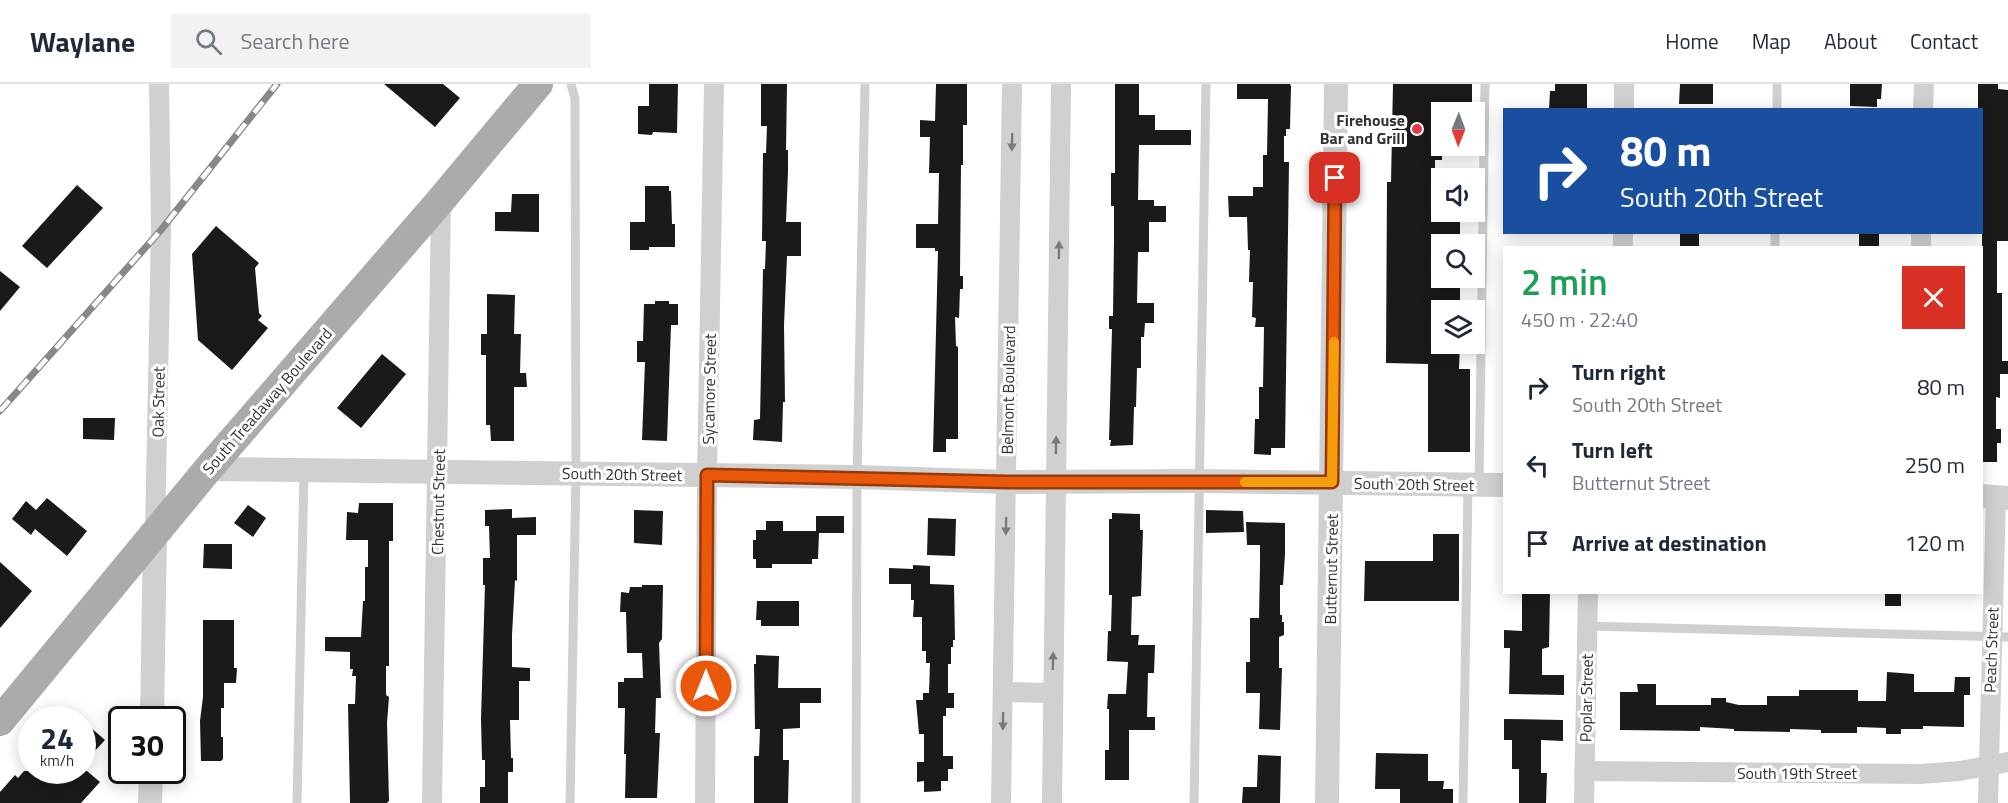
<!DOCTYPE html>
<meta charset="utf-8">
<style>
:root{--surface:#fff;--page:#f2f2f3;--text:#1f2937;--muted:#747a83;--line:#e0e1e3}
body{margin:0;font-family:"Titillium Web",sans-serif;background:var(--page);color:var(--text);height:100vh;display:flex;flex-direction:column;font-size:22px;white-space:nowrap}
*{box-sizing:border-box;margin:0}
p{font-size:20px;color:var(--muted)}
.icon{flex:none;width:33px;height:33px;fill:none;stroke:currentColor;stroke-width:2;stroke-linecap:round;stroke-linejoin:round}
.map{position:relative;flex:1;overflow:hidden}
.panel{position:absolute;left:1503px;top:162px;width:480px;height:348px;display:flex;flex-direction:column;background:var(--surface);border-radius:0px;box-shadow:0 3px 15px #0003}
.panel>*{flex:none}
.hud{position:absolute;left:1503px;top:24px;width:480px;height:126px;border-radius:0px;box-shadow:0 3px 15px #0003;background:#1a4fa0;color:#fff;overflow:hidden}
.needle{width:39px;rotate:181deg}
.buttons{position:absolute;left:1431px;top:18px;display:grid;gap:12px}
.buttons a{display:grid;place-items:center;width:54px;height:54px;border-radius:0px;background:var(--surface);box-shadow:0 3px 15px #0003;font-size:30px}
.speed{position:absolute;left:18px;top:622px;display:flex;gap:12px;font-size:30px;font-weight:700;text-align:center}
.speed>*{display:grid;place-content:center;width:78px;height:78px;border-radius:50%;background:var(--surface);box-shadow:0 3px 15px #0003;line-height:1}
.speed small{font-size:15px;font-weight:400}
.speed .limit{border:3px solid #111;border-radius:9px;background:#fff;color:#111}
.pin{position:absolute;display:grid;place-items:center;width:51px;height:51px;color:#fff;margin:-26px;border-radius:12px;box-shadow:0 3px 9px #0006}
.me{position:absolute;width:66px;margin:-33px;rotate:0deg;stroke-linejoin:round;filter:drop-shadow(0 0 4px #0008)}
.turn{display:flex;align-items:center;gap:21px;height:126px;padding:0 18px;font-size:27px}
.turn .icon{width:78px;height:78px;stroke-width:2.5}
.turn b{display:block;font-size:42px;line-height:51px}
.round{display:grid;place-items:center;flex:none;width:63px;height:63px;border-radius:0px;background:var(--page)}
.summary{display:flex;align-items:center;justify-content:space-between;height:102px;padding:0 18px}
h1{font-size:36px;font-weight:600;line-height:45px;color:#1e9e55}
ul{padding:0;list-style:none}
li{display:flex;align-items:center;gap:18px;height:78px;padding:0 18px}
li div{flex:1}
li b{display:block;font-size:22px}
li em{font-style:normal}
header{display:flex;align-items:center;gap:36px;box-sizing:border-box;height:84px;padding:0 30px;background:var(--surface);border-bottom:2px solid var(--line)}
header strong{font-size:28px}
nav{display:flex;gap:33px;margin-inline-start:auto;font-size:21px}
.search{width:420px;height:54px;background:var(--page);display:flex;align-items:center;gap:15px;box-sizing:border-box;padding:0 21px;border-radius:0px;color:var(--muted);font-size:22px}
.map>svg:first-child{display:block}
.building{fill:#1a1a1a}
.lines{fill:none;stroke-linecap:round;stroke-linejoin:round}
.service{stroke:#d0d0d0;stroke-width:9}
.minor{stroke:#d0d0d0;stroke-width:20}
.tertiary{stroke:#d0d0d0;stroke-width:24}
.primary{stroke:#ababab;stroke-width:30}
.rail-casing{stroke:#888;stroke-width:7}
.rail{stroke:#fff;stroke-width:4.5;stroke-dasharray:14;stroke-linecap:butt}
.oneway{fill:#7a7a7a}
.route-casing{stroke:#983908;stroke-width:15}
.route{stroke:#ea580c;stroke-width:10}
.slow{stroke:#f59e0b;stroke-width:10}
.poi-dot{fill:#e63946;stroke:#fff;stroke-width:2}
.labels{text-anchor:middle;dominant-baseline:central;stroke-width:6;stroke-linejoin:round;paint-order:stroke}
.poi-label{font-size:16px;font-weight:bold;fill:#333;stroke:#fff;text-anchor:end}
.street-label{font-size:16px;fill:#333;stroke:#fff}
</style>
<header>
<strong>Waylane</strong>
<div class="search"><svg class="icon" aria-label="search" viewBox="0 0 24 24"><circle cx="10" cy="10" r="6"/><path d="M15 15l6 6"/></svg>Search here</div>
<nav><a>Home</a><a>Map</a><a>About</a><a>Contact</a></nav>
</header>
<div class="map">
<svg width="2008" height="719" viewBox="0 0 2008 719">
<rect width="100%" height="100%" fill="#fff"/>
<g class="building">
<path d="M384,0H443L460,14L435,43Z"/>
<path d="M649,0H678L677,49L653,48L652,51L638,50V22H649Z"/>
<path d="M761,0H787L786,66H788V87L786,138H801V172H787L784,241L785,318H783L782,358L753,356L754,336L760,335L763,185H765L766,157H762L763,69H766L767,42H761Z"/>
<path d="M936,0H967V41H963V81H961L960,192H963V205H960L959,234L955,233L956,262L958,263V355H946V368H933L938,167H935V164H916V140H938L939,89H929L930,53H920V36L935,37Z"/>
<path d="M1115,0H1139V31H1155V46H1191V61H1139L1138,116H1154V122H1166V138H1149V168H1138L1137,219H1154V239H1145L1144,253H1141V284H1137L1136,323H1134L1133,361L1110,362L1111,356H1109L1112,245H1109V232H1113L1114,156V122H1111V89H1115Z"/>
<path d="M1237,0H1290L1291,2L1290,45H1286V52H1284V78H1289L1285,364H1271V371L1254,370L1255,335H1259V303H1263L1264,243H1255L1256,234L1252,233L1253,198H1249L1250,166H1248L1247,133H1229L1228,112H1253V103H1263V71H1267L1268,15H1237Z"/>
<path d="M1393,0H1472V20H1443L1442,76H1435V129H1460V160H1442V194H1460V226H1442V260H1460L1459,285H1470V368H1428V280L1386,279L1387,98H1391Z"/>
<path d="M1555,0H1587V26H1549L1550,7H1555Z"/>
<path d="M1680,0H1713V20H1679Z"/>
<path d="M1850,0H1882L1881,15H1877V23L1850,22Z"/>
<path d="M1978,0H1998V5L2008,6V157H1997V209H2002V277H2008V290H2000V314L1996,313V345H2001V359H1997V378H1982V24H1978Z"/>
<path d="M77,101L103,124L47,184L22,162Z"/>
<path d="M645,102H669V107H671L672,140H675V163H649V166H630V138H645Z"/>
<path d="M512,110H539V148L495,147V128H511Z"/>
<path d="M216,142L259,179L255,184L259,229L262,232L258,236L268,244L232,286L198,256L192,170Z"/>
<rect x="1680" y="148" width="19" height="16"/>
<rect x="1859" y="148" width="20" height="16"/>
<path d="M0,187L20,203L0,227Z"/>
<path d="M487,210L515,211L514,250H521L520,289H526L527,303H514V357H491L490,341H486V271H481V250H487Z"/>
<path d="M655,217H669V220H678V241H671L667,357L642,356L645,278H637V257H643L644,220H655Z"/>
<path d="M382,270L406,290L361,344L337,324Z"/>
<path d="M83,334H115L114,356L83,355Z"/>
<path d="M47,414L87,447L67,472L35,445L31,451L12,435L26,417L36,426Z"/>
<path d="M359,419H393V457H389V582H386V611L389,613L387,639L389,717L387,719H350L348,620H355L356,592H352L353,585H350V568L325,567V553H361L363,517H365V483H368V456H346L347,428L358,429Z"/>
<path d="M248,421L266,434L253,453L234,439Z"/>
<path d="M512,425V434L536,433V451H517V497L515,496L512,551V583L530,584V597H519V636H510L511,674H513V688H508V719H480V703H485V676H482L481,635L485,501H483V474H490L489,442H485V426Z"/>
<path d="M634,426L663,427L662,461L634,459Z"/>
<path d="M1206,426L1243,427L1244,448L1206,449Z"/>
<path d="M1112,429L1140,430V446H1143L1141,512L1132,513L1131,551H1139L1138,561H1155L1154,589H1148L1147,633H1155V646H1129V696H1105V666H1109V625H1107L1108,610H1126L1128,578L1107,577L1108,547H1111L1112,511H1109V435H1112Z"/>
<path d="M816,432H844V449H819L818,475H812V480H772V484H756V475H753V456H756V446H766V437H783V447H816Z"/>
<path d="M928,434L956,435L955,472L927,471Z"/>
<path d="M1246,438L1285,439V470L1283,501H1280V531H1282V538H1284V551L1279,553V584H1282L1280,646L1259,645L1260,609H1246V578H1250V534H1259L1260,480V461H1247Z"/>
<path d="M1433,450H1459V517H1364L1365,477H1433Z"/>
<path d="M204,460H232V485L203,484Z"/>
<path d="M0,478L32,507L0,544Z"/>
<path d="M913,481L930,482V500L954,501L955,556H953V563H951V580H948V609H954V624H946V632H943V672H953V685H948V697H941V707L924,708V697L917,698V678H924V650H919L916,616H923V609H929L930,579H926V567H922V533H913L914,516H911V500H889V484L913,485Z"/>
<path d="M642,501H663L662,555L659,559L661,614H656L655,649H660L657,714H625L626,670H624L625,624H618V598H624V594H643L642,569H627L626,528H620L621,508L629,509L630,503H642Z"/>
<path d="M1522,508H1550L1549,563L1542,565V591H1564V611L1509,610L1510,564H1504V546L1522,547Z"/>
<rect x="1885" y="508" width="16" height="14"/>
<path d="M757,517H799V542H761V536H756Z"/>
<path d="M203,536H234V584H237L236,599H224V624H221V653H223V675L221,677H201L200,637L203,613Z"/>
<path d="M756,571L779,572L778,604H821V619H800V644L783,645V676H789L788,719H754V672H759L760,645H755L754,580H756Z"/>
<path d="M1887,588L1914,590V608H1954L1955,593H1970V611H1964V643L1923,642V645H1901V650H1886V644L1857,643V649H1821V646L1790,645V648L1734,647V645L1700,643V647L1620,646V608H1638L1637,600H1656V621H1711V614H1726V618L1739,621H1767V612H1799V606H1858V617H1886Z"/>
<path d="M1504,635L1563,636V657L1541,656V689H1547L1546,719H1519V685H1512V656H1504Z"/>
<path d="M82,636L105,656L82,681Z"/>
<path d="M1376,669L1428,670V697H1444L1443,705H1453V719H1400V705H1375Z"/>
<path d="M1258,671L1281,672L1280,719H1242L1243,703H1257Z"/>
<path d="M24,687H87L100,698L81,719H0V708L15,691L18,694Z"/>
</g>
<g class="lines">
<g class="service">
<path d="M1777,26V0"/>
<path d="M1775,164V148"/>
<path d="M1479,400L1485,0"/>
<path d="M1588,542L2008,553"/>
<path d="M297,719L304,388"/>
<path d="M570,719L576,389L575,15L571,0"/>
<path d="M856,719L857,393L865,0"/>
<path d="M1194,719L1206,0"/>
<path d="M1463,719L1468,401"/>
</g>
<g class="minor">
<path d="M1624,26V0"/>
<path d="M1923,26L1924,0"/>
<path d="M1623,164V148"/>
<path d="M1921,164V148"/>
<path d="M155,448L161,146L159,0"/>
<path d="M1003,608L1053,609"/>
<path d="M1584,687L1920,690L1960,687L2008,678"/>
<path d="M432,719L441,116"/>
<path d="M705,719L707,391L714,0"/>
<path d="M1001,719L1012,0"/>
<path d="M1052,719L1061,0"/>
<path d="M1584,719L1588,508"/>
<path d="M1988,719L1996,413"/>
</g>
<g class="tertiary">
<path d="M208,385L857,393L1007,398L1200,397L1504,401"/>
<path d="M1982,412L2008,414"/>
<path d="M152,636L155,448"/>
<path d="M150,719L151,687"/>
<path d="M1327,719L1336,0"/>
</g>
<path class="primary" d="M0,637L208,385L441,116L538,0"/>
<defs>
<path id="rail" d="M0,327L161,146L277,0"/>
</defs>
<use href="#rail" class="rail-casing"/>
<use href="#rail" class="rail"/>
</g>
<defs><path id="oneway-solid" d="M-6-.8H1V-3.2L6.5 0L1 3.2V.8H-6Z" transform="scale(1.5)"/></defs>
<g class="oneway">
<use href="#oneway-solid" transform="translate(1012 58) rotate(91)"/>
<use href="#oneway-solid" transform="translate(1059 166) rotate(-89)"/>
<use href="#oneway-solid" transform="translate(1056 361) rotate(-89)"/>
<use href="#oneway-solid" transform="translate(1006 442) rotate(91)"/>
<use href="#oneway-solid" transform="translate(1053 577) rotate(-89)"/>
<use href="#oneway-solid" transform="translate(1003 637) rotate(91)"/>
</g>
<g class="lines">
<defs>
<path id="route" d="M706,602L707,391L1007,398H1332L1335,94"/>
</defs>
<use href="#route" class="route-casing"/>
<use href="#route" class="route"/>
<path class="slow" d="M1245,398H1332L1334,258"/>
</g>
<circle class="poi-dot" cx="1417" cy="45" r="6"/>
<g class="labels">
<g class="poi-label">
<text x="1405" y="36">Firehouse<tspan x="1405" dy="18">Bar and Grill</tspan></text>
</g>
<g class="street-label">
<text transform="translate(709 305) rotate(-89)">Sycamore Street</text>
<text transform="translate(1008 306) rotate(-89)">Belmont Boulevard</text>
<text transform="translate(267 317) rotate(-49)">South Treadaway Boulevard</text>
<text transform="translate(158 318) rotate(-89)">Oak Street</text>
<text transform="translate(622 390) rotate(1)">South 20th Street</text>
<text transform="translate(1414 400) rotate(1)">South 20th Street</text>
<text transform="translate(438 418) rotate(-89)">Chestnut Street</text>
<text transform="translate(1331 485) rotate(-89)">Butternut Street</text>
<text transform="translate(1991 566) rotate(-88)">Peach Street</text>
<text transform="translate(1586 614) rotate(-89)">Poplar Street</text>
<text x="1797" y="689">South 19th Street</text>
</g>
</g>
</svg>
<div class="buttons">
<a><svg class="needle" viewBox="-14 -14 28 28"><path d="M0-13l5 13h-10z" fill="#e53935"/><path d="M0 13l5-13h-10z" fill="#747a83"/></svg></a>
<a><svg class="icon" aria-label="sound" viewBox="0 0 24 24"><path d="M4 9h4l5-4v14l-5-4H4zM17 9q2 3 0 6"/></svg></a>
<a><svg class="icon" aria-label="search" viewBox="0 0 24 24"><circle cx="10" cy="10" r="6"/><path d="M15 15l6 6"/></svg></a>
<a><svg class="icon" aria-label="layers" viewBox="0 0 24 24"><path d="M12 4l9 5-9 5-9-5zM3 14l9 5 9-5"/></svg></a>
</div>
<div class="speed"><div>24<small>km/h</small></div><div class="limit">30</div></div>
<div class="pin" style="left:1335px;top:94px;background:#d93025"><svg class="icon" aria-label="arrive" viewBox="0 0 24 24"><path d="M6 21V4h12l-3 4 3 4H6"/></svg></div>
<svg class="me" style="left:706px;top:602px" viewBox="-20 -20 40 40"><circle r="17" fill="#ea580c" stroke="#fff" stroke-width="3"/><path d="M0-11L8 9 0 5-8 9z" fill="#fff"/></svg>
<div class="hud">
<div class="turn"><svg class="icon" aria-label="right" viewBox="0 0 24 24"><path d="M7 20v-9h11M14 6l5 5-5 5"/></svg><div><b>80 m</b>South 20th Street</div></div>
</div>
<section class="panel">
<div class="summary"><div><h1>2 min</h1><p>450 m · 22:40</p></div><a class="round" style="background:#d93025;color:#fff"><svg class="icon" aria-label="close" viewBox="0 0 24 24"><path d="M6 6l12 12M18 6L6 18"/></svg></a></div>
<ul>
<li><svg class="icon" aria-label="right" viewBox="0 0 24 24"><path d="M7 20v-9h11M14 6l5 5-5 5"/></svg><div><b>Turn right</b><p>South 20th Street</p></div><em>80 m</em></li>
<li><svg class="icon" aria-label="left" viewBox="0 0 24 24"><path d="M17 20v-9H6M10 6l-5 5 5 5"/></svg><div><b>Turn left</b><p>Butternut Street</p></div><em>250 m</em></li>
<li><svg class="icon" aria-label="arrive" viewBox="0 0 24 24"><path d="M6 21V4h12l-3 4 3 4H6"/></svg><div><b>Arrive at destination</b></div><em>120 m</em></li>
</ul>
</section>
</div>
